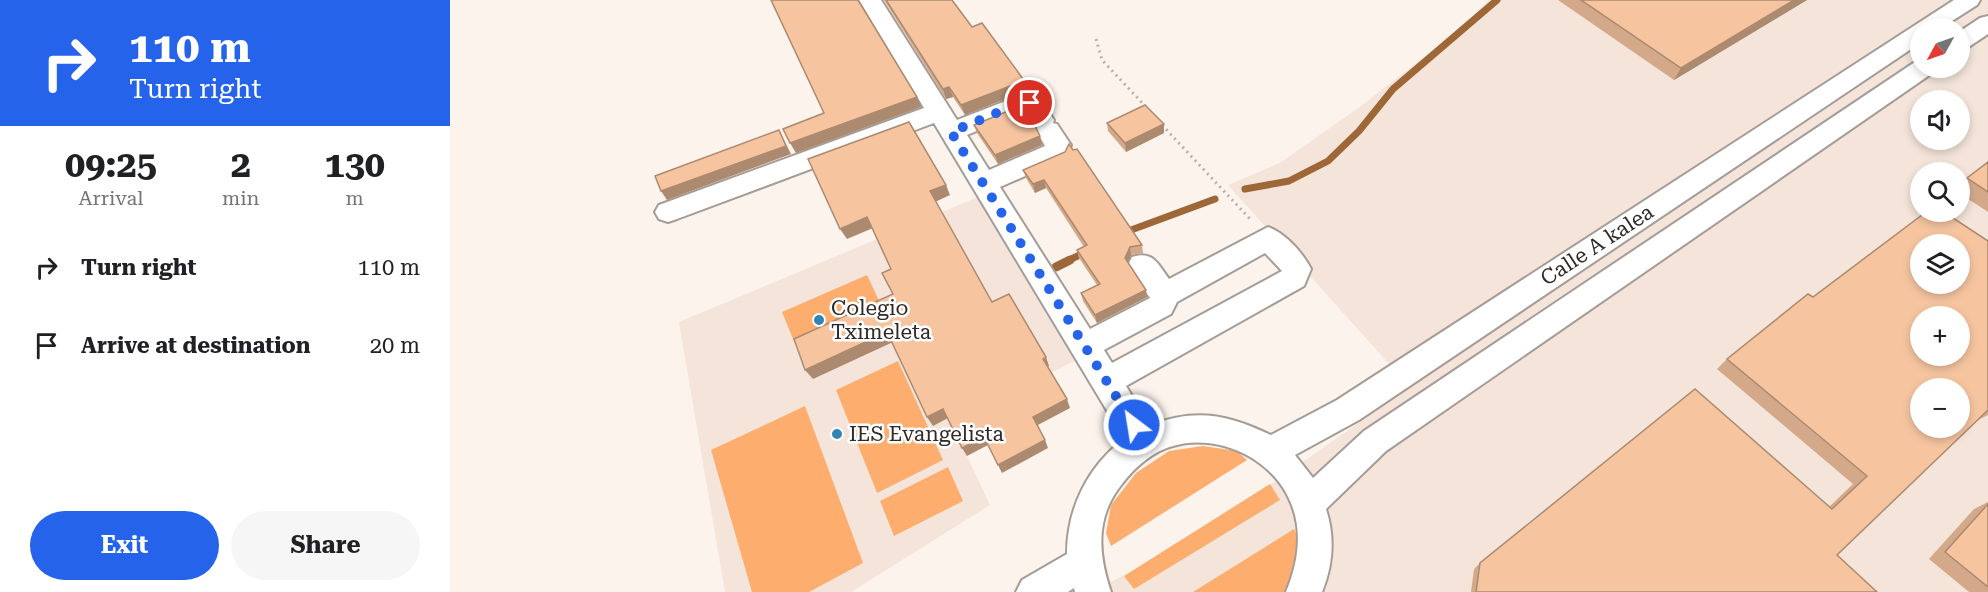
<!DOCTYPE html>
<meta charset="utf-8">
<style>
:root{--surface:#fff;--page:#f6f6f6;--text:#202124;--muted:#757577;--accent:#2563eb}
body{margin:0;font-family:"Roboto Serif",serif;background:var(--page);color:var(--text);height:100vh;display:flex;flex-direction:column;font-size:22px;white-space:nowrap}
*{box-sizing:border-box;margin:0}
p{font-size:20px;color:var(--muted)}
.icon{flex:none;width:33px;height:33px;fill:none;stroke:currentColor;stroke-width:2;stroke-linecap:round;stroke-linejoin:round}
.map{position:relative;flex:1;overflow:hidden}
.side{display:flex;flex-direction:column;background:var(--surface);width:450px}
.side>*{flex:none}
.banner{background:#2563eb;color:#fff;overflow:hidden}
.needle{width:39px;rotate:230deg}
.buttons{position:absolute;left:1460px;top:18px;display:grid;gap:12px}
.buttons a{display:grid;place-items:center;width:60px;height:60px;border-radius:50%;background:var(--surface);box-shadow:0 3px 9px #0003;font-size:30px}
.pin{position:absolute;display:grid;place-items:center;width:51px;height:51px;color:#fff;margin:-26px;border:3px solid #fff;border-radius:50%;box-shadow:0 2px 6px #0007}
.me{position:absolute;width:66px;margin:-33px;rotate:329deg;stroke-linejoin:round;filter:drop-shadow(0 0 4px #0008)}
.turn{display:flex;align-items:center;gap:21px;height:126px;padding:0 30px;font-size:27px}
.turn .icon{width:78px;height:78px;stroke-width:2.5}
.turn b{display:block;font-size:42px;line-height:51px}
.eta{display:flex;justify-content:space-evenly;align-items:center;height:102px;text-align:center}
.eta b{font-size:36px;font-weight:700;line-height:42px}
.button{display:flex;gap:12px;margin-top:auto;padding:12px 30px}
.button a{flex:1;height:69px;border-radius:36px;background:var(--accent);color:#fff;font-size:24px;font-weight:700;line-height:69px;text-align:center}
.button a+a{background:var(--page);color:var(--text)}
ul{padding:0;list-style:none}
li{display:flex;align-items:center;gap:18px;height:78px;padding:0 30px}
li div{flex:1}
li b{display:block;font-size:22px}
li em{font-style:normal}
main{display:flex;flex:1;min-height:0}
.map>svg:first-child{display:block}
.built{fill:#f4e4d9;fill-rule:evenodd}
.green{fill:#fdae6e}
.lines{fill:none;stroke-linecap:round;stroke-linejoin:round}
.stream-far1{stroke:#9d6738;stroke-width:7}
.stream{stroke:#9d6738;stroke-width:9}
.minor-casing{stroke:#a49c96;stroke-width:4}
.path{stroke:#b8b2ac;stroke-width:3;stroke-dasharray:2 4;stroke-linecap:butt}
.minor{fill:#fff;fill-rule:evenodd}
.wall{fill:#d4a98a}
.shaded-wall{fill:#ac8a70}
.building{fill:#f6c5a0;stroke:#ac8a70;stroke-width:1.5;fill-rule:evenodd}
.route{stroke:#2563eb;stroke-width:10;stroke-dasharray:0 18}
.poi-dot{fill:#3284b5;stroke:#fff;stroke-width:2}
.labels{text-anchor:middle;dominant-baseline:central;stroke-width:5;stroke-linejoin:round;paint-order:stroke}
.street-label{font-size:21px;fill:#2d2a27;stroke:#fff}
.poi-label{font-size:21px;fill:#2d2a27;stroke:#fff;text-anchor:start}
</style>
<main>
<section class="side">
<div class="banner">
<div class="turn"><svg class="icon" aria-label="right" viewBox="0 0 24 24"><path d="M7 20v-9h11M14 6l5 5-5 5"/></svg><div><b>110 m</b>Turn right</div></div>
</div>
<div class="eta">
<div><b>09:25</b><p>Arrival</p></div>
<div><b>2</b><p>min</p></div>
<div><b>130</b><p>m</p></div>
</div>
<ul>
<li><svg class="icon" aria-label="right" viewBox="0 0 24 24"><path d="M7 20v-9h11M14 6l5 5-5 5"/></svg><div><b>Turn right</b></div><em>110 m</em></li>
<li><svg class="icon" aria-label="arrive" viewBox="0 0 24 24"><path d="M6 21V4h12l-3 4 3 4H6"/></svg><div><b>Arrive at destination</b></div><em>20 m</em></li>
</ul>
<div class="button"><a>Exit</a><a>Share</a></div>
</section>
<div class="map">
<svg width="1538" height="592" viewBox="0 0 1538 592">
<rect width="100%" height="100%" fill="#fbf3ec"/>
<g class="built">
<path d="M1039,0H1538V592H641L700,562L773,518L960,387L778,185L830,163L911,106L1010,29ZM1470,28H1509V68H1470ZM1470,100H1509V140H1470ZM1470,172H1509V212H1470ZM1470,244H1509V284H1470ZM1470,316H1509V356H1470ZM1470,388H1509V428H1470Z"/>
<path d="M528,197L626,360L502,424L540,505L401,592H275L229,322Z"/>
</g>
<g class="green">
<path d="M417,275L431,305L345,344L332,312Z"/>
<path d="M448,361L493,460L427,493L386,390Z"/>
<path d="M355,406L413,563L359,592H302L261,450Z"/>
<path d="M753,446L787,451L797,460L661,546L656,533L661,505L686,473L719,451Z"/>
<path d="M498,467L513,501L444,536L430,501Z"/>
<path d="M820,484L830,500L684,589L674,576Z"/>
<path d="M844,529L850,541L838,592H743Z"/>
</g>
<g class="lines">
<g class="stream-far1">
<path d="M795,189L839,181L878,161L909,131L943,89L1047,0"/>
<path d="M673,233L765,199"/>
<path d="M617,261L638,251"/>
</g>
<path class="stream" d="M606,267L620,260"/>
<defs>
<g id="minor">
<path d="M409,0H431L507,120L571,95L589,97L604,120L603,123L607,124L621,145L616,158L550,187L640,329L700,298L678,265L682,257C703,250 708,264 719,279L818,227C835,233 853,253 861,269L854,286L676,386L700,425C746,408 777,414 821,435L887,400L1504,0H1530L1527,5L1491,28H1470V43L909,420L845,455L863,478L914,431L1465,62L1470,61V68H1485L1481,74L936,451L876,509C885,537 883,565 872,592H836C848,564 853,532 841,503C823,458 768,433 723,446C703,451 684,468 672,484C645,517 648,554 661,592H625L624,588L618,592H566L572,580L617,554C617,508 638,466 674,439L484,123L227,219L218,222L209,219L205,212L209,205L474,108ZM573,112L583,126L587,127L586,130L595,146L539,170L517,135ZM815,253L832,271L662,363L654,350L721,314L727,302Z"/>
<path d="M1538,16V34L1517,48L1509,51V32L1530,18Z"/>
</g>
</defs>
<use href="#minor" class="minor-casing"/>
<g class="path">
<path d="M646,39L652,60L697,108"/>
<path d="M712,125L801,220"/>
</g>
<use href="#minor" class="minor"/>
</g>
<g class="wall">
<path d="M434,0H502L522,27L576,83L578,94L570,93L515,115L503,97L496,99Z"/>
<path d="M1108,0H1357L1224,80Z"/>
<path d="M657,123L714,133L676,152L658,131Z"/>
<path d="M524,125L592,145L548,164L527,133Z"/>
<path d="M615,152L692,245L693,253L681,255L678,263L697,297L647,323L633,301L631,293L647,285L629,258L627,250L634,247L596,188L585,193L576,178L573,170Z"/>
<path d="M1538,162V212L1509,193V185Z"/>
<path d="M1538,241V415L1526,421L1387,555L1427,592H1021L1024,569L1030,563L1380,506L1403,484L1267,369L1277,359L1363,297Z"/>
<path d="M1538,502V592H1519L1479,559L1524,509Z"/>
</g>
<g class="shaded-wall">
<path d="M1344,0H1357L1224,80L1231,68Z"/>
<path d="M568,83L570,93L515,115L511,105Z"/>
<path d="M499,87L503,97L496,99L493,89Z"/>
<path d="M467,97L471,107L346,153L340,143Z"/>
<path d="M714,124V133L676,152L675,143Z"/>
<path d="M329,130L341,154L217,200L211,191Z"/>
<path d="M590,136L592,145L548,164L545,155Z"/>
<path d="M594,180L596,188L585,193L583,184Z"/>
<path d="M496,185L500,195L485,202L480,191Z"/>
<path d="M417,217L423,228L397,239L390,229Z"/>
<path d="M680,247L681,255L676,266L675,258Z"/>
<path d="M696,290L697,297L647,323L645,315Z"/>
<path d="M437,332L443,342L363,379L355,370Z"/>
<path d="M596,357L599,366L596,368L593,359Z"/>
<path d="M617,399L620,408L586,426L583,417Z"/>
<path d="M493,409L498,418L483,426L477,417Z"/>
<path d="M534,437L538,445L517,456L512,448Z"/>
<path d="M595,440L598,448L552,473L548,465Z"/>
</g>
<g class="building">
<path d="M321,0H408L467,97L340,143L333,129L374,113Z"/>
<path d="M436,0H502L522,27L532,23L576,83H568L511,105L499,87L493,89Z"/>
<path d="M1131,0H1344L1231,68Z"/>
<path d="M695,105L714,124L675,143L657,123Z"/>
<path d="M570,106L582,120L590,136L545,155L524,125Z"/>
<path d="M459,122L496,185L480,191L542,302L559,294L596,357L593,359L617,399L583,417L595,440L548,465L534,437L512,448L493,409L477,417L437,332L355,370L344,339L443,294L432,273L441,269L417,217L390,229L358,159Z"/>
<path d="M329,130L336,146L211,191L205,176Z"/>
<path d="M619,144L623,150L627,149L692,245L680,247L675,258L696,290L645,315L631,293L650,284L627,250L637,245L594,180L583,184L573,170L615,152Z"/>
<path d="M1538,162V192L1517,178Z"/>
<path d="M1476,212H1494L1538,241V410L1387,555L1427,592H1026L1030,563L1245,389L1382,509L1417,476L1277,359L1358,294L1363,297ZM1470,244H1509V284H1470ZM1470,316H1509V356H1470ZM1470,388H1509V428H1470Z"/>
<path d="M1538,504V587L1495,552Z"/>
</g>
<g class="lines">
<path class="route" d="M580,103H571L501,132L684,425"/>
</g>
<g class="poi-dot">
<circle cx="369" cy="320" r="6"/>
<circle cx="387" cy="434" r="6"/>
</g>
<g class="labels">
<g class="street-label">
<text transform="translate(1147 245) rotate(-33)">Calle A kalea</text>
</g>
<g class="poi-label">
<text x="381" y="308">Colegio<tspan x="381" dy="24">Tximeleta</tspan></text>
<text x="399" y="434">IES Evangelista</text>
</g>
</g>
</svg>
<div class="buttons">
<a><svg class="needle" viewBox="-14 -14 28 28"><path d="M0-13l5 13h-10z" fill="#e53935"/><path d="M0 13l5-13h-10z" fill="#757577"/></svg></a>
<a><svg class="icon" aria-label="sound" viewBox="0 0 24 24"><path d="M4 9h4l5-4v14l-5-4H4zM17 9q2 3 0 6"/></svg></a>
<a><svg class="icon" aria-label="search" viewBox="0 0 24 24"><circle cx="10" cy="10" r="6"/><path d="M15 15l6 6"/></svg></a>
<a><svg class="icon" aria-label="layers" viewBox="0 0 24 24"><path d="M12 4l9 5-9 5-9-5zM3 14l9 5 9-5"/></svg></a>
<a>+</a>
<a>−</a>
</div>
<div class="pin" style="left:580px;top:103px;background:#d93025"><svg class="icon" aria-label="arrive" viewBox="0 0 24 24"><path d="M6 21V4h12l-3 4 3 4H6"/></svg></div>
<svg class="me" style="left:684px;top:425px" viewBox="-20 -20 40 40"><circle r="17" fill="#2563eb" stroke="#fff" stroke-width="3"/><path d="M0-11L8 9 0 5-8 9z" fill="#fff"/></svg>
</div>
</main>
